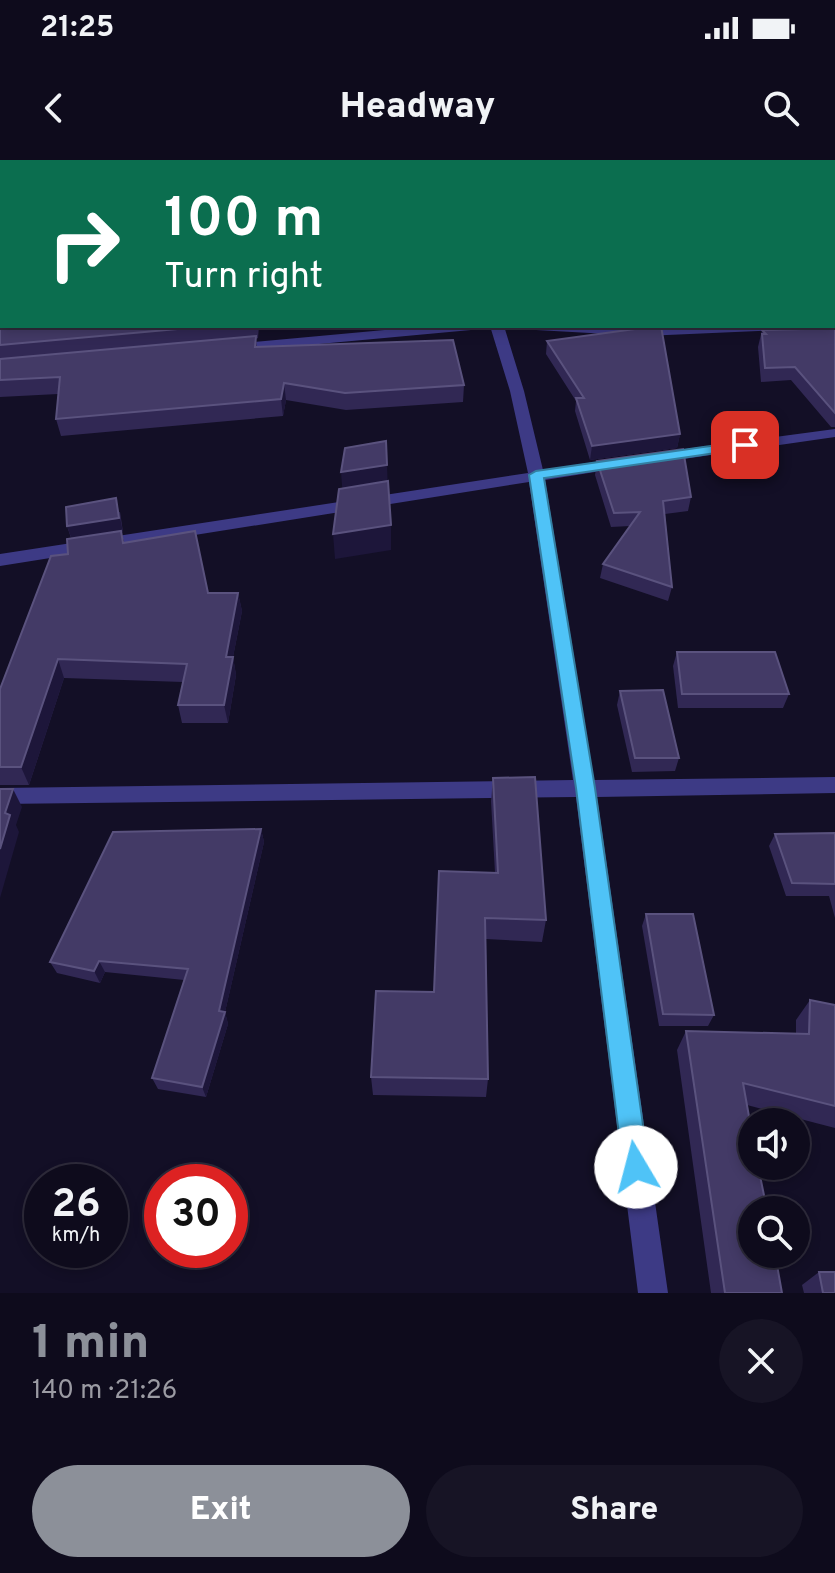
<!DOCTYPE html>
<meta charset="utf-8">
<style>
:root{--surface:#0e0b1c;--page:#171425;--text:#f1f3f6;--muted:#9b9ba3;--line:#2e2b3b;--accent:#8c9099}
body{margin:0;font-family:Overpass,sans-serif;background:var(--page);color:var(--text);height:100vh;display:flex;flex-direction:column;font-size:30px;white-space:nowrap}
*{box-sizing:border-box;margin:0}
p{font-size:26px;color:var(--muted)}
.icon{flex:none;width:44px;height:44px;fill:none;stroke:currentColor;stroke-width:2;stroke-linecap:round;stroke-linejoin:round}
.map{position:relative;height:1133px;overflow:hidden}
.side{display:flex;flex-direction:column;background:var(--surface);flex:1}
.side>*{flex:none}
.banner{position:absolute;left:0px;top:0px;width:836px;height:168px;box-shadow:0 4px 12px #0003,0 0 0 2px var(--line);background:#0b6e4f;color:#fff;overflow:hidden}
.tools{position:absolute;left:738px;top:948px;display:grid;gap:16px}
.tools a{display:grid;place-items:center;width:72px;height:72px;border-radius:50%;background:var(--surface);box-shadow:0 4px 12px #0003,0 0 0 2px var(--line);font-size:40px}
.speed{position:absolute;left:24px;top:1004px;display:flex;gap:16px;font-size:40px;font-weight:700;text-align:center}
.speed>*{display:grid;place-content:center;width:104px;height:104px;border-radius:50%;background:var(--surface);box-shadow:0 4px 12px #0003,0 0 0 2px var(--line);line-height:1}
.speed small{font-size:20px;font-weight:400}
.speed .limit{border:12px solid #d22;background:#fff;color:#111}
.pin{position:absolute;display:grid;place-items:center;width:68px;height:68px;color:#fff;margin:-34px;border-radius:16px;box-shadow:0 4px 12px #0006}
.me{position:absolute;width:88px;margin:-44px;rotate:352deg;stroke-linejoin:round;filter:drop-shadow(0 0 6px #0008)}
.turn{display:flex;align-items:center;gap:28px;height:168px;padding:0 32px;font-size:36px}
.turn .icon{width:104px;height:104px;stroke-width:2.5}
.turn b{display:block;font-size:56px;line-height:68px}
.round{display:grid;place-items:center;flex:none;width:84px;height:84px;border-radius:42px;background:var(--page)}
.overview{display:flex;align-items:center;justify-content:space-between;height:136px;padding:0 32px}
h1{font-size:48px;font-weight:800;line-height:60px;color:var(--accent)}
.button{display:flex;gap:16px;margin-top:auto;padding:16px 32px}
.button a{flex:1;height:92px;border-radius:48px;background:var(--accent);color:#fff;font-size:32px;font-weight:800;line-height:92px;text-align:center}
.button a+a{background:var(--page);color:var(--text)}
.status{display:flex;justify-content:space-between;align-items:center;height:56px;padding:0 40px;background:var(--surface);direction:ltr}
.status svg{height:22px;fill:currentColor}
header{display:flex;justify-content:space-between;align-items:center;height:104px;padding:0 32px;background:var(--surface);font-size:36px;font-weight:800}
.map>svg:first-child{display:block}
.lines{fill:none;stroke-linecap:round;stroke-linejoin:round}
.street{fill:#3d3a85;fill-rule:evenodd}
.wall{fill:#312854}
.shaded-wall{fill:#1d163a}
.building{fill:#433a66;stroke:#5a527e;stroke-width:2}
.route{fill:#4fc3f7;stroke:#337fa1;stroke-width:2}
</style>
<div class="status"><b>21:25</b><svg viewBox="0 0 49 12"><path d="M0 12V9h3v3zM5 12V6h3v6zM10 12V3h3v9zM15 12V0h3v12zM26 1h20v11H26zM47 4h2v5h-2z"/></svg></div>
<header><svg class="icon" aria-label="back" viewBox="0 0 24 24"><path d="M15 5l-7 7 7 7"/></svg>Headway<svg class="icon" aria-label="search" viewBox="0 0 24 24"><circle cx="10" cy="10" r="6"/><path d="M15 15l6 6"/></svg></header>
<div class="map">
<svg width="835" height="1133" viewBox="0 0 835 1133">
<rect width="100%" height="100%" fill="#130f26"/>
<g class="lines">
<g class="street">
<path d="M835,160V168L829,167L834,166Z"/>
<path d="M428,166H478L471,170L231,192L224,188L231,184Z"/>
<path d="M490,166H504L524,231L543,310L620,298L628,303L620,308L545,320L594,620L835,617V633L597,637L668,1133H638L576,637L0,644V628L573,620L529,322L0,406V394L528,313L510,231Z"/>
<path d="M529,166H788L781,170L644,176L536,170Z"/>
<path d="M835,269V277L656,303L648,298L656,293Z"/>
</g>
</g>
<g class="wall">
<path d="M0,0H371V2H2V161H0Z"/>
<path d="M835,165V267H831L791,220L761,222L758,187L762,170L806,169Z"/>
<path d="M0,166H259L258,178L256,179L257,187L464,225L463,242L346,250L286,240L283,256L61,276L56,259L58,234L0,237Z"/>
<path d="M547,181L680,274L677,288L590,300L575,251L576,241L546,194Z"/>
<path d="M597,301L691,337L688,351L665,354L672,427L668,441L600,418L603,404L630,366L611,367L595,315Z"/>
<path d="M120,352L123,372H121L124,383L208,433H238L242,451L233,497L236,515L228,563H182L178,545L183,522L64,518L29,625H0V529L68,394L71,378L67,366Z"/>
<path d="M677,492L789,534L783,548H678L673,506Z"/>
<path d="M620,531L679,598L675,611L632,612L617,545Z"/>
<path d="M493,618L546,760L542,782L486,779L488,919L486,937L373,935L371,917L434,832L495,713L491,641Z"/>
<path d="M261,669L264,682L225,852L228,864L206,937L158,929L152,918L184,820L105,812L100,823L57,813L50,802Z"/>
<path d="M835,673V758L829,736H786L769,686L775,674Z"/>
<path d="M646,754L714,855L708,866H659L642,766Z"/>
<path d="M810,840L835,845V968L747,945L782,1133H711L677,890L686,871L796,874V860Z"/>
<path d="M819,1112L835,1133H804L802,1125Z"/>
</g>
<g class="shaded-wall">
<path d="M284,223L286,240L283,256L281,239Z"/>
<path d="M680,274L677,288L590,300L592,286Z"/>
<path d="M387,305L388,331L343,338L341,312Z"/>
<path d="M116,338L123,372H121L126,389L72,380L67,366Z"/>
<path d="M391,365V390L335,399L333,374Z"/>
<path d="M238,433L242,451L233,497L236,515L228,563L224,545L226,497Z"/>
<path d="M58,499L64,518L29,625L21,607Z"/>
<path d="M13,629L22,647L16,665L19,672L0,738V689L5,653Z"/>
<path d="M261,669L264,682L225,852L228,864L206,937L202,927Z"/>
<path d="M99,801L105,812L100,823L94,811Z"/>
</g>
<g class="building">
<path d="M0,0H366L365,2H2V147L0,146Z"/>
<path d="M473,0H835V70H834V2H474Z"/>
<path d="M2,165V166H211L0,185V166Z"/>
<path d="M835,165V253L795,207L765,208L762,174H766L762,170L806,169Z"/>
<path d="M657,166H661L680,274L592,286L576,238H584L547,181Z"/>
<path d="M256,176L255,187L453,180L464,225L345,233L284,223L281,239L56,259L60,217L0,220V199Z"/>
<path d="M386,281L387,305L341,312L345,288Z"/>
<path d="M683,289L691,337L663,341L672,427L603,404L640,352L614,353L597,301Z"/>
<path d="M388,321L391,365L333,374L339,329Z"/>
<path d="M116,338L119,358L67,366L66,347Z"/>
<path d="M121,371L123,383L195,371L208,433H238L226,497H233L224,545H178L187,504L58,499L21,607H0V529L51,396L68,394L67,379Z"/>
<path d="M677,492H775L789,534H682Z"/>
<path d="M663,530L679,598H635L620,531Z"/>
<path d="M535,617L546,760L485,758L488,919L371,917L376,831L434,832L439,711L498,713L493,618Z"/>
<path d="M0,629H13L5,653L10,655L0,689Z"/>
<path d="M261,669L219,851L225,852L202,927L152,918L188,809L99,801L94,811L50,802L113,672Z"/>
<path d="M835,673V724L792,723L775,674Z"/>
<path d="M646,754H693L714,855L663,854Z"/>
<path d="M810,840L835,845V946L743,923L752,973V1006H758L767,1050H752V1094H775L782,1133H725L686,871L809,874Z"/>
<path d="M819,1112H835V1133H823Z"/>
</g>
<path class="route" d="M745,281L752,285L750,288L544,318L595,628L649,1007L645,1016L636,1019L627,1016L623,1007L576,628L529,315L536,311Z"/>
</svg>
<div class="tools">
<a><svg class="icon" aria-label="sound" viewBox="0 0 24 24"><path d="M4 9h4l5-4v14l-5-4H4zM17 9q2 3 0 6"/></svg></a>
<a><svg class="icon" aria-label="search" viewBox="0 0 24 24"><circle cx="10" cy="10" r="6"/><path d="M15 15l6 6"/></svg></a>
</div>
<div class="speed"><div>26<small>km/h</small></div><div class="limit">30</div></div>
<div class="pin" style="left:745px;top:285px;background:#d93025"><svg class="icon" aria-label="arrive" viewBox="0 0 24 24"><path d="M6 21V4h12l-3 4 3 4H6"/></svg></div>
<svg class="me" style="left:636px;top:1007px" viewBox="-20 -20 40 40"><circle r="19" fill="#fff"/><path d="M0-13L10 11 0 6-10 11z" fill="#4fc3f7"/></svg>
<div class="banner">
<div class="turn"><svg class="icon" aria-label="right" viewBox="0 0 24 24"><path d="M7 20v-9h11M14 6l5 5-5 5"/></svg><div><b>100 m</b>Turn right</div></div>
</div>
</div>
<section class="side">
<div class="overview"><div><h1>1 min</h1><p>140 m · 21:26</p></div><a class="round"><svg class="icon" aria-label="close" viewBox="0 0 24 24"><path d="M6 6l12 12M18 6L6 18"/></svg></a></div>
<div class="button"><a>Exit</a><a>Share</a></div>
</section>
